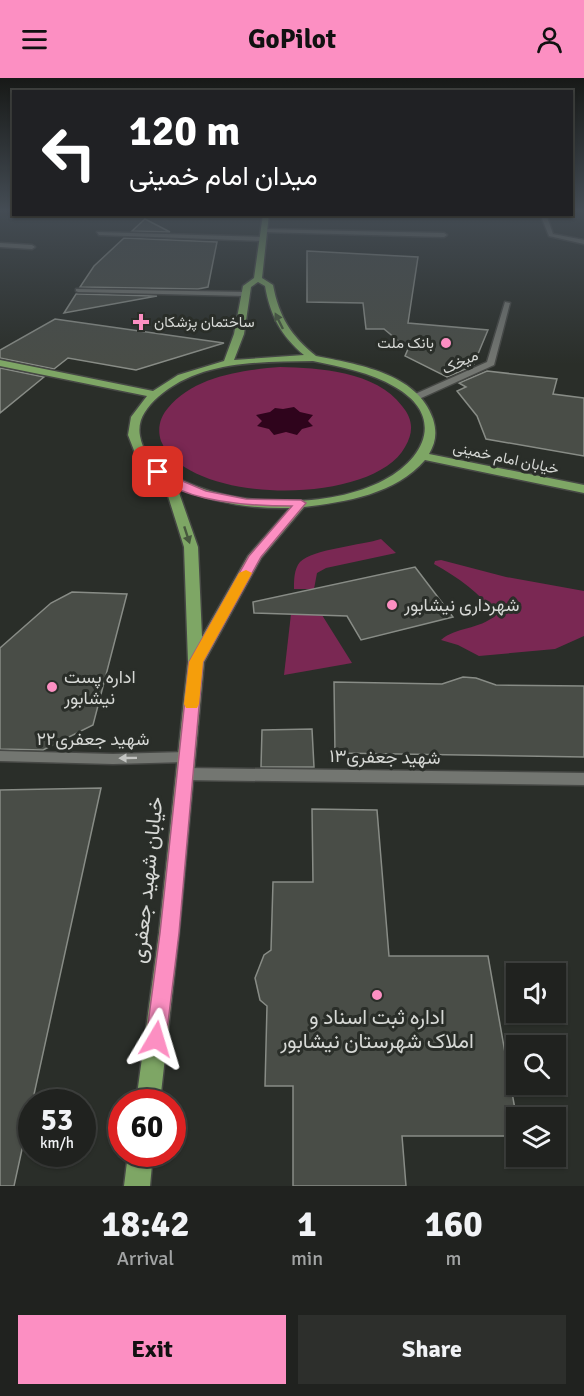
<!DOCTYPE html>
<meta charset="utf-8">
<style>
:root{--surface:#20221f;--page:#2d2f2c;--text:#f1f3f6;--muted:#a2a4a4;--line:#3d3f3d;--accent:#fc8fc2}
body{margin:0;font-family:Signika,Vazirmatn,sans-serif;background:var(--page);color:var(--text);height:100vh;display:flex;flex-direction:column;font-size:22px;white-space:nowrap}
*{box-sizing:border-box;margin:0}
p{font-size:20px;color:var(--muted)}
.icon{flex:none;width:33px;height:33px;fill:none;stroke:currentColor;stroke-width:2;stroke-linecap:round;stroke-linejoin:round}
.map{position:relative;height:1108px;overflow:hidden}
.drawer{display:flex;flex-direction:column;background:var(--surface);flex:1}
.drawer>*{flex:none}
.hud{position:absolute;left:12px;top:12px;width:561px;height:126px;border-radius:0px;box-shadow:0 2px 4px #0004,0 0 0 2px var(--line);background:#202124;color:#fff;overflow:hidden}
.buttons{position:absolute;left:506px;top:885px;display:grid;gap:12px}
.buttons a{display:grid;place-items:center;width:60px;height:60px;border-radius:0px;background:var(--surface);box-shadow:0 2px 4px #0004,0 0 0 2px var(--line);font-size:30px}
.speed{position:absolute;left:18px;top:1011px;display:flex;gap:12px;font-size:30px;font-weight:700;text-align:center}
.speed>*{display:grid;place-content:center;width:78px;height:78px;border-radius:50%;background:var(--surface);box-shadow:0 2px 4px #0004,0 0 0 2px var(--line);line-height:1}
.speed small{font-size:15px;font-weight:400}
.speed .limit{border:9px solid #d22;background:#fff;color:#111}
.pin{position:absolute;display:grid;place-items:center;width:51px;height:51px;color:#fff;margin:-26px;border-radius:12px;box-shadow:0 3px 9px #0006}
.me{position:absolute;width:66px;margin:-33px;rotate:7deg;stroke-linejoin:round;filter:drop-shadow(0 0 4px #0008)}
.turn{display:flex;align-items:center;gap:21px;height:126px;padding:0 18px;font-size:27px}
.turn .icon{width:78px;height:78px;stroke-width:2.5}
.turn b{display:block;font-size:42px;line-height:51px}
.eta{display:flex;justify-content:space-evenly;align-items:center;height:102px;text-align:center}
.eta b{font-size:36px;font-weight:700;line-height:42px}
.primary-button{display:flex;gap:12px;margin-top:auto;padding:12px 18px}
.primary-button a{flex:1;height:69px;border-radius:0px;background:var(--accent);color:#111;font-size:24px;font-weight:700;line-height:69px;text-align:center}
.primary-button a+a{background:var(--page);color:var(--text)}
header{display:flex;justify-content:space-between;align-items:center;height:78px;padding:0 18px;background:var(--accent);color:#111;font-size:27px;font-weight:700}
.map>svg:first-child{display:block}
.green{fill:#7a2853}
.water{fill:#2f041c}
.building{fill:#494d47;stroke:#888c86;stroke-width:1.5}
.lines{fill:none;stroke-linecap:round;stroke-linejoin:round}
.minor-casing{stroke:#464845;stroke-width:3}
.primary-casing{stroke:#464845;stroke-width:3}
.minor{fill:#737671;fill-rule:evenodd}
.primary{fill:#7ea665;fill-rule:evenodd}
.oneway{fill:#47583e}
.oneway2{fill:#c2c4c1}
.route{fill:#fc8fc2;stroke:#a45d7e;stroke-width:1.5}
.slow{fill:#f59e0b}
.poi-dot{fill:#fc8fc2;stroke:#2a2e29;stroke-width:2}
.labels{text-anchor:middle;dominant-baseline:central;stroke-width:6;stroke-linejoin:round;paint-order:stroke}
.far-poi-label{font-size:15px;fill:#d6d8d5;stroke:#2a2e29;text-anchor:start}
.far-street-label{font-size:15px;fill:#d6d8d5;stroke:#2a2e29}
.poi-label{font-size:18px;fill:#d6d8d5;stroke:#2a2e29;text-anchor:start}
.street-label{font-size:18px;fill:#d6d8d5;stroke:#2a2e29}
.near-street-label{font-size:21px;fill:#d6d8d5;stroke:#2a2e29}
.near-poi-label{font-size:21px;fill:#d6d8d5;stroke:#2a2e29}
</style>
<header><svg class="icon" aria-label="menu" viewBox="0 0 24 24"><path d="M4 6h16M4 12h16M4 18h16"/></svg>GoPilot<svg class="icon" aria-label="person" viewBox="0 0 24 24"><circle cx="12" cy="8" r="4"/><path d="M4 21q1-7 8-7t8 7"/></svg></header>
<div class="map">
<svg width="584" height="1108" viewBox="0 0 584 1108">
<rect width="100%" height="100%" fill="#2a2e29"/>
<g class="green">
<path d="M280,289C319,290 376,293 402,328C413,341 414,354 405,369C373,428 188,428 161,363C157,351 160,339 168,330C194,298 242,292 280,289Z"/>
<path d="M381,461L396,475L326,490L317,495L314,511H294C294,502 294,491 300,484C313,471 363,467 381,461Z"/>
<path d="M441,482L506,499L584,513V558L555,571L479,578L458,567L441,562C455,549 479,552 496,537C479,514 459,500 434,486L435,483Z"/>
<path d="M291,536L322,537L352,585L284,597Z"/>
</g>
<path class="water" d="M294,329L300,334L313,337L308,343L313,348L302,351L297,357L286,354L274,357L269,351L257,348L262,343L256,337L270,334L275,330L283,331Z"/>
<g class="building">
<path d="M145,141L170,154L132,153Z"/>
<path d="M124,160L217,164L208,209L198,211L80,209L94,188Z"/>
<path d="M307,173L418,179L408,245L488,252L473,288L447,299L405,278L408,271L384,251H366L363,225L307,224Z"/>
<path d="M76,216H78L157,218L64,235Z"/>
<path d="M55,241L224,265L136,292L68,280L54,291L0,280V272Z"/>
<path d="M0,290L44,299L0,335Z"/>
<path d="M487,293L557,301L553,316L584,320V378L486,361L477,338L457,313L466,309L459,305Z"/>
<path d="M415,489L453,539L361,562L347,538L254,535L253,524Z"/>
<path d="M72,514L127,516L93,647L43,672L0,671V570L51,525Z"/>
<path d="M463,599L476,600L496,607L584,608V679L335,675L334,604L442,606Z"/>
<path d="M312,651L314,689H261L262,652Z"/>
<path d="M101,710L14,1108H0V712Z"/>
<path d="M312,731L377,732L389,878H488L516,1037V1058H402L406,1108H293V1008H265L267,928L260,922L255,900L264,877L271,872L273,804H313Z"/>
</g>
<g class="lines">
<defs>
<g id="minor">
<path d="M540,136H546L553,156L584,162V166L549,158Z"/>
<path d="M261,151L444,155L447,157L444,159L263,154Z"/>
<path d="M97,154L263,159L266,161L263,163L99,157Z"/>
<path d="M0,165L32,167L35,169L32,171L0,169Z"/>
<path d="M76,211L246,214L249,216L246,218L78,214L76,213Z"/>
<path d="M505,224L510,225L494,287L419,321H413V317L487,284Z"/>
<path d="M0,673L113,676L186,674L191,675L193,679L191,683L186,684L113,686L0,683Z"/>
<path d="M185,690L584,695V707L185,702L180,700L178,696L180,692Z"/>
</g>
<g id="primary">
<path d="M263,136H269L262,200L273,207C279,239 291,258 316,278C356,286 418,295 433,341C437,354 436,364 429,376L584,407V415L425,382C396,416 346,424 304,429L261,480L204,584L179,855L160,1024H136L159,855L188,584L184,469L163,402L151,395L137,380L128,357L131,339L147,318L0,288V282L153,313L178,297L224,283L234,256L243,208L254,200ZM258,204L265,208C270,237 281,258 304,277L234,282L244,256L251,209ZM313,283C341,289 370,294 395,309C444,337 427,379 384,402C334,429 251,429 198,409C174,400 145,387 140,358C137,342 146,330 158,319C200,282 260,284 313,283ZM177,409C213,425 251,431 290,430L248,478L202,559L198,469Z"/>
<path d="M128,1076H153L150,1108H124Z"/>
</g>
</defs>
<use href="#minor" class="minor-casing"/>
<use href="#primary" class="primary-casing"/>
<use href="#minor" class="minor"/>
<use href="#primary" class="primary"/>
</g>
<defs><path id="oneway-solid" d="M-6-.8H1V-3.2L6.5 0L1 3.2V.8H-6Z" transform="scale(1.5)"/></defs>
<g class="oneway">
<use href="#oneway-solid" transform="translate(279 243) rotate(-116)"/>
<use href="#oneway-solid" transform="translate(187 457) rotate(72)"/>
</g>
<use class="oneway2" href="#oneway-solid" transform="translate(128 680) rotate(179)"/>
<linearGradient id="sky" x2="0" y2="1"><stop stop-color="#171917"/><stop offset="0.46" stop-color="#444c54"/><stop offset="1" stop-color="#444c54" stop-opacity="0"/></linearGradient>
<rect width="584" height="286" fill="url(#sky)"/>
<path class="route" d="M158,390L173,399L206,413L246,421L301,422L306,425L261,479L203,584L179,855L166,961L163,968L156,972L149,968L146,961L160,855L189,584L249,478L292,428C252,428 181,425 153,394Z"/>
<path class="slow" d="M246,492L252,495L203,584L199,626L197,630H186L184,626L189,584L239,495Z"/>
<g class="poi-dot">
<path d="M138 235h6v6h6v6h-6v6h-6v-6h-6v-6h6z"/>
<circle cx="446" cy="265" r="6"/>
<circle cx="392" cy="527" r="6"/>
<circle cx="52" cy="609" r="6"/>
<circle cx="377" cy="917" r="6"/>
</g>
<g class="labels">
<g class="far-poi-label">
<text x="154" y="244">ساختمان پزشکان</text>
<text x="434" y="265" text-anchor="end">بانک ملت</text>
</g>
<g class="far-street-label">
<text transform="translate(460 284) rotate(-25)">میخک</text>
<text transform="translate(506 380) rotate(12)">خیابان امام خمینی</text>
</g>
<g class="poi-label">
<text x="404" y="527">شهرداری نیشابور</text>
<text x="64" y="599">اداره پست<tspan x="64" dy="21">نیشابور</tspan></text>
</g>
<g class="street-label">
<text x="93" y="661">شهید جعفری۲۲</text>
<text transform="translate(385 679) rotate(1)">شهید جعفری۱۳</text>
</g>
<g class="near-street-label">
<text transform="translate(147 802) rotate(-84)">خیابان شهید جعفری</text>
</g>
<g class="near-poi-label">
<text x="377" y="939">اداره ثبت اسناد و<tspan x="377" dy="24">املاک شهرستان نیشابور</tspan></text>
</g>
</g>
</svg>
<div class="buttons">
<a><svg class="icon" aria-label="sound" viewBox="0 0 24 24"><path d="M4 9h4l5-4v14l-5-4H4zM17 9q2 3 0 6"/></svg></a>
<a><svg class="icon" aria-label="search" viewBox="0 0 24 24"><circle cx="10" cy="10" r="6"/><path d="M15 15l6 6"/></svg></a>
<a><svg class="icon" aria-label="layers" viewBox="0 0 24 24"><path d="M12 4l9 5-9 5-9-5zM3 14l9 5 9-5"/></svg></a>
</div>
<div class="speed"><div>53<small>km/h</small></div><div class="limit">60</div></div>
<div class="pin" style="left:158px;top:394px;background:#d93025"><svg class="icon" aria-label="arrive" viewBox="0 0 24 24"><path d="M6 21V4h12l-3 4 3 4H6"/></svg></div>
<svg class="me" style="left:156px;top:961px" viewBox="-20 -20 40 40"><path d="M0-17L14 15 0 8-14 15z" fill="#fc8fc2" stroke="#fff" stroke-width="4"/></svg>
<div class="hud">
<div class="turn"><svg class="icon" aria-label="left" viewBox="0 0 24 24"><path d="M17 20v-9H6M10 6l-5 5 5 5"/></svg><div><b>120 m</b>میدان امام خمینی</div></div>
</div>
</div>
<section class="drawer">
<div class="eta">
<div><b>18:42</b><p>Arrival</p></div>
<div><b>1</b><p>min</p></div>
<div><b>160</b><p>m</p></div>
</div>
<div class="primary-button"><a>Exit</a><a>Share</a></div>
</section>
